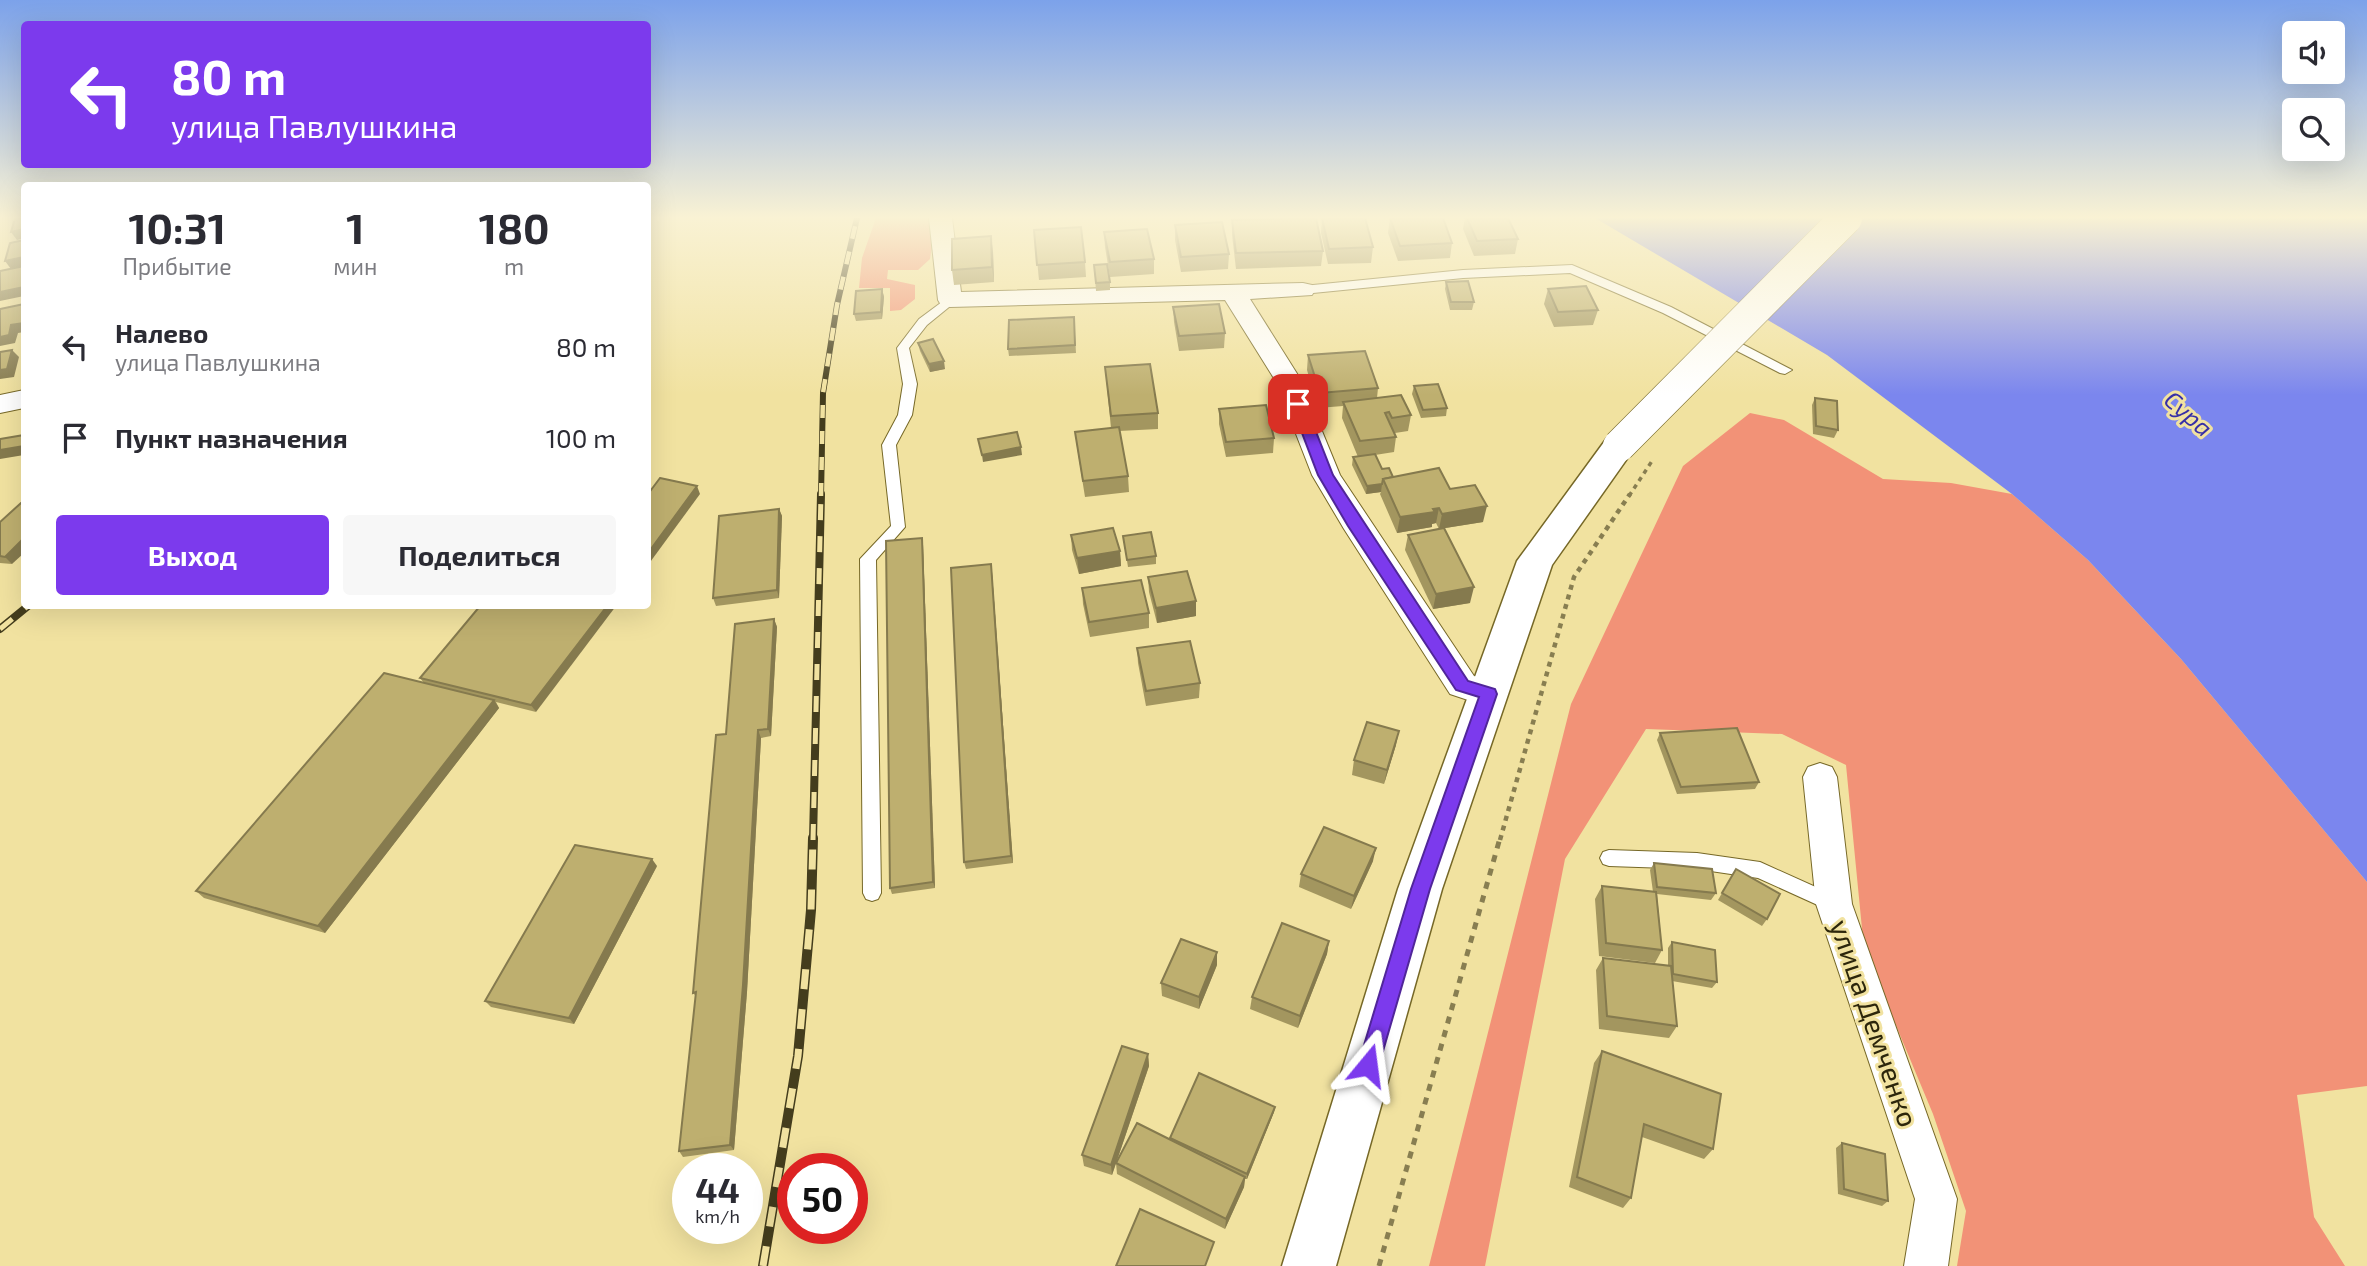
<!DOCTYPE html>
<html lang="ru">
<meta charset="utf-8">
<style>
:root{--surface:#fff;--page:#f7f7f7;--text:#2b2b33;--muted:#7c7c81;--accent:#7c3aed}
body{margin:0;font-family:"Exo 2",sans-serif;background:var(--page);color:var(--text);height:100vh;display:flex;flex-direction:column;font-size:26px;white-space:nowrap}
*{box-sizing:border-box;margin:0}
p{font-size:23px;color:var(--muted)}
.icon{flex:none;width:38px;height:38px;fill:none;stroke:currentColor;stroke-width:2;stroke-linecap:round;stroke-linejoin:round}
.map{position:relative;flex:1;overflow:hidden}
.drawer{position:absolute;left:21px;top:182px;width:630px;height:427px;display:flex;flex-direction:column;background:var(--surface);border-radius:7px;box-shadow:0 7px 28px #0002}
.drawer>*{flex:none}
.banner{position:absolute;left:21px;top:21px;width:630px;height:147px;border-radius:7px;box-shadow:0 7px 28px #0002;background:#7c3aed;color:#fff;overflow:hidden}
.tools{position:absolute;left:2282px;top:21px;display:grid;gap:14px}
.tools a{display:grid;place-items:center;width:63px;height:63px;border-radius:7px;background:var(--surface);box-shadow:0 7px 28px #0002;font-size:35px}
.speed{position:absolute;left:672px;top:1153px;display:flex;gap:14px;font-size:35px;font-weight:700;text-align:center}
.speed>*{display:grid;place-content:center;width:91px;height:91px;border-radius:50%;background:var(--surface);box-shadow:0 7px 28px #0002;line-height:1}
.speed small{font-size:18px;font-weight:400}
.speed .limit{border:10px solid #d22;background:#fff;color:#111}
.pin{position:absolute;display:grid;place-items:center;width:60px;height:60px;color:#fff;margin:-30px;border-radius:14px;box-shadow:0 4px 10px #0006}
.me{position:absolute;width:77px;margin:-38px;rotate:16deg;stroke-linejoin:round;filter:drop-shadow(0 0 5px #0008)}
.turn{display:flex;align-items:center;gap:24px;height:147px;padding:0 35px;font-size:32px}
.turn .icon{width:91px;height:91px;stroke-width:2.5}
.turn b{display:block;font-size:49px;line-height:60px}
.eta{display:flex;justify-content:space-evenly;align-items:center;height:119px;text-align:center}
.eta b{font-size:42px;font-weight:700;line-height:49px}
.action{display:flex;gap:14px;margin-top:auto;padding:14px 35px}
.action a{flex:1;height:80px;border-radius:7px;background:var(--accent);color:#fff;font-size:28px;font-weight:700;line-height:80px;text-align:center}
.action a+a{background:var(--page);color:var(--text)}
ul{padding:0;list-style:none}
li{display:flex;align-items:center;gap:21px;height:91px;padding:0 35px}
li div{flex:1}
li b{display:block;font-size:26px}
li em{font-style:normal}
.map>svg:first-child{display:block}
.green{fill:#f29277}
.water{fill:#7b86ee}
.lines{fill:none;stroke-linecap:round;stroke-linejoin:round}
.service-casing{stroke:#766827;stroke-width:2}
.minor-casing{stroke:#766827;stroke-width:2}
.secondary-casing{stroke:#766827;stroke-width:3}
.path-far2{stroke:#887e51;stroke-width:3.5;stroke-dasharray:4.5 4.5;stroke-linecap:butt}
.path-far1{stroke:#887e51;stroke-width:4.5;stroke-dasharray:5 5;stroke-linecap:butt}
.path{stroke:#887e51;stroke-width:5;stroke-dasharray:7 7;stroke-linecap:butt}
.service{fill:#fff;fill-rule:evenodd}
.minor{fill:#fff;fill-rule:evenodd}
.secondary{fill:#fff;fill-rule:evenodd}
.rail-far2-casing{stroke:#443d1d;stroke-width:6}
.rail-far1-casing{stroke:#443d1d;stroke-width:8}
.rail-casing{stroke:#443d1d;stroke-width:10}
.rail-far2{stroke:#f1e2a0;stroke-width:4.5;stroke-dasharray:13;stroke-linecap:butt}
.rail-far1{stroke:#f1e2a0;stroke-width:5;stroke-dasharray:16;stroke-linecap:butt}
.rail{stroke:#f1e2a0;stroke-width:7;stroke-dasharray:20;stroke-linecap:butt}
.secondary-bridge-casing{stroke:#766827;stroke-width:33;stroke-linecap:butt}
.secondary-bridge{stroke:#fff;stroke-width:32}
.wall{fill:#a3965f}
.shaded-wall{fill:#857a4e}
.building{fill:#beaf6f;stroke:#857a4e;stroke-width:2}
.route{fill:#7c3aed;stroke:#51269a;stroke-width:2}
.labels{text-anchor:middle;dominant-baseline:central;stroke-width:6;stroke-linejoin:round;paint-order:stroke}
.water-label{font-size:24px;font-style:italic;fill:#362fa7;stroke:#f1e2a0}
.near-street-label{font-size:28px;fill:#2c260b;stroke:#f1e2a0}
</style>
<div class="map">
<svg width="2367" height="1266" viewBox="0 0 2367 1266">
<rect width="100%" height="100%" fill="#f1e2a0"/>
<g class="green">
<path d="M876,218H936L930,259L918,270H888L887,279L915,285V299L901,310L890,311V288H859L862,258Z"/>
<path d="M1750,413L1784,420L1883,479L1951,483L2012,494L2088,560L2181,659L2367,882V1086L2297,1095L2314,1217L2345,1266H1957L1966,1211L1933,1114L1864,949L1846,765L1782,734L1646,729L1565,859L1485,1266H1429L1571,704L1683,466Z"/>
</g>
<path class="water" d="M1595,218H2367V882L2181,659L2088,560L2012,494L1827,355Z"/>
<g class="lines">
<defs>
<g id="service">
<path d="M1572,265L1671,307L1792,370L1785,374L1780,373L1663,313L1570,273L1463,278L1303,294L1297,290L1303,286L1463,270Z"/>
<path d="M950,296L956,300L954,303L927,325L909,348L917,384L912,415L896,445L905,527L876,560L881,893L878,899L872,901L866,899L863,893L860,559L891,526L882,445L898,415L903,384L897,348L919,319Z"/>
<path d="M1609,850L1697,853L1760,862L1840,898L1842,904L1840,910L1833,912L1758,878L1697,869L1609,866L1603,864L1600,858L1603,852Z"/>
</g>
<g id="minor">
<path d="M929,218H952L961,292L1303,283L1312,285L1315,290L1312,295L1250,299L1301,380L1340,475L1474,676L1501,685L1505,694L1501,703L1489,707L1450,694L1344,529L1312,475L1275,380L1225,300L950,307L941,305L938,300Z"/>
<path d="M24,390V408L0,413V395Z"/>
<path d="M1820,763L1832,767L1837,777L1852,904L1957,1199L1948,1266H1904L1915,1199L1816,904L1803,777L1808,767Z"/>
</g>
<path id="secondary" d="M1619,435L1631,438L1636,446L1552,565L1442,889L1336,1266H1282L1398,889L1517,561L1607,438Z"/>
</defs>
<use href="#service" class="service-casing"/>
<use href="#minor" class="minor-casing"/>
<use href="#secondary" class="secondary-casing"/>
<path class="path-far2" d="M1629,496L1652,461"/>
<path class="path-far1" d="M1500,840L1574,577L1630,494"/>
<path class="path" d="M1379,1266L1500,838"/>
<use href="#service" class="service"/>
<use href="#minor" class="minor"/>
<use href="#secondary" class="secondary"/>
<defs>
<path id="rail-far2" d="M821,496L823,393L837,305L857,218"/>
<g id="rail-far1">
<path d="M0,629L28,606"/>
<path d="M813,840L821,494"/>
</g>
<path id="rail" d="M763,1266L798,1056L811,910L813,838"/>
</defs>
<use href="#rail-far2" class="rail-far2-casing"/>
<use href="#rail-far1" class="rail-far1-casing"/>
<use href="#rail" class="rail-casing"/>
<use href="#rail-far2" class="rail-far2"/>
<use href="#rail-far1" class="rail-far1"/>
<use href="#rail" class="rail"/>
<defs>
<path id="secondary-bridge" d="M1619,446L1846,218"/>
</defs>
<use href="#secondary-bridge" class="secondary-bridge-casing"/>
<use href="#secondary-bridge" class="secondary-bridge"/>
</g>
<g class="wall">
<path d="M1322,218L1373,247L1371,263L1328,264L1321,233Z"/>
<path d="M1390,218L1452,243L1450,258L1398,261L1388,233Z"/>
<path d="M1465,218H1508L1518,239L1515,254L1474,256L1463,229Z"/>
<path d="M1232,220L1323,251L1321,266L1236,269L1232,235Z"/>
<path d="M1175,225L1229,254L1228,269L1181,272L1175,240Z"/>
<path d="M1034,230L1085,262L1086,277L1039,280Z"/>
<path d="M1104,232L1154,259V274L1110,277L1105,247Z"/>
<path d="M993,252L994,282L954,285L952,270Z"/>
<path d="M1094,265L1110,282V290L1096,291Z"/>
<path d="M1446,282L1474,302L1472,310H1450L1445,289Z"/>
<path d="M882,289L884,297L882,319L856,321L854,314Z"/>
<path d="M1548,289L1598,310L1593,325L1554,327L1544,304Z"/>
<path d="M1173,307L1225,333L1224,348L1179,351L1174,322Z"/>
<path d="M1074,317L1076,353L1009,356L1008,349Z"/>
<path d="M918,343L945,369L930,372L920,351Z"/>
<path d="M1308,355L1378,388L1377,398L1411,415L1408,431L1395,433L1396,437L1394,452L1375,455L1382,469L1393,477L1450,489L1483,522L1439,529L1436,523L1432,524V527L1397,533L1380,494L1381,492L1366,494L1352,465L1353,457H1358L1342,418L1343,406L1318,408L1307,370Z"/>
<path d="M1105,367L1158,413V429L1119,431L1128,476L1129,492L1085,497L1077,447L1075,432L1111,428Z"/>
<path d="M1414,386L1447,408L1446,416L1421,418L1412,394Z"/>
<path d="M1815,398L1838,430L1834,438L1813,434L1812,405Z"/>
<path d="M1219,409L1274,438L1273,453L1226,457L1219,424Z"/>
<path d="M779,509L782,516L779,598L716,606L713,598Z"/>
<path d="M0,522L12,564L0,563Z"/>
<path d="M1071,535L1120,551L1121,566L1079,574L1072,550Z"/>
<path d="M1408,535L1470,603L1433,609L1405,550Z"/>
<path d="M1123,536L1156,556V564L1128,567Z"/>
<path d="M922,538L923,545L935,888L892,894L890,888Z"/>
<path d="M992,572L1013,863L966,869L964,862Z"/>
<path d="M1148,577L1196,616L1157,623L1149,592Z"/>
<path d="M1082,588L1149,613V628L1090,637L1083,604Z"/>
<path d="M480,606L536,712L496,702L499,708L325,933L204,898L196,891L424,683L420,678Z"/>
<path d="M774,619L777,627L771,736L761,738L747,992L734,1150L683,1157L679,1151L696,996L693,993L726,734Z"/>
<path d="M1137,648L1200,683L1199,698L1146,706L1138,663Z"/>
<path d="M1660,733L1759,782L1755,789L1677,794L1657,740Z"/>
<path d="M1396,745L1384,784L1352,775L1354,760Z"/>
<path d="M1373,861L1351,909L1299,887L1301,874Z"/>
<path d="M1654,863L1716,893L1711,900L1657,894L1662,950L1655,963L1599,956L1595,899L1602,886L1653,892L1650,870Z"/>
<path d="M657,866L574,1024L491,1007L485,1001Z"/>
<path d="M1736,869L1767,919L1762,926L1718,900Z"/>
<path d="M1329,941L1327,954L1298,1028L1250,1009L1252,997Z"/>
<path d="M1672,942L1717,982L1712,988L1672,981L1677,1026L1669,1038L1599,1029L1596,970L1603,958L1668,966V948Z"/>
<path d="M1217,965L1199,1009L1162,996L1161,983Z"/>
<path d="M1602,1051L1713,1149L1704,1159L1642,1137L1631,1198L1623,1208L1569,1187L1594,1063Z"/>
<path d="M1148,1054L1149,1066L1112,1175L1084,1166L1082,1155Z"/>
<path d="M1275,1107L1274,1112L1247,1179H1245L1244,1187L1225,1229L1117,1174L1116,1163L1170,1139Z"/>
<path d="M1842,1143L1888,1201L1882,1206L1838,1194L1836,1148Z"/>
</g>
<g class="shaded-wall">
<path d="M24,229V238L17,240L11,232Z"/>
<path d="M991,236L993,252L994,282L992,267Z"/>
<path d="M24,257V266L11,269L5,261Z"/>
<path d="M24,287V296L0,301V292Z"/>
<path d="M882,289L884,297L882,319L881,312Z"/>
<path d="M24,323V332L18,333L15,343L0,346V337L11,325Z"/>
<path d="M12,350L19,357L14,377L0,379V370Z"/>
<path d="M944,361L945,369L930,372L929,364Z"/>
<path d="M24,446V455L0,459V450Z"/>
<path d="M1021,447L1022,455L983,462L982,455Z"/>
<path d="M1382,484L1381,492L1366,494L1367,486Z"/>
<path d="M697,486L700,494L648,565V553Z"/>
<path d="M1487,506L1483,522L1439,529L1442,514Z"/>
<path d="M1439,508L1436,523L1432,524V527L1397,533L1400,517Z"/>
<path d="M779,509L782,516L779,598L777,590Z"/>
<path d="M24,538V553L12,564L5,557Z"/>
<path d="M922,538L923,545L935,888L933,882Z"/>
<path d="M1120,551L1121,566L1079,574L1077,558Z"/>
<path d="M991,564L992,572L1013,863L1011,856Z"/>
<path d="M1474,587L1470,603L1433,609L1436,594Z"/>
<path d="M1196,601V616L1157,623L1156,608Z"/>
<path d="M607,606H616L536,712L531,705Z"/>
<path d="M774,619L777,627L771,736L768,729Z"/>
<path d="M494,700L499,708L325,933L318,926Z"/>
<path d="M758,730L761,738L747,992L734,1150L730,1145Z"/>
<path d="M1399,731L1396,745L1384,784L1387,770Z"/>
<path d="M1376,848L1373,861L1351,909L1354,896Z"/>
<path d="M652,859L657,866L574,1024L569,1018Z"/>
<path d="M1329,941L1327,954L1298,1028L1300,1016Z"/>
<path d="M1217,952V965L1199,1009V997Z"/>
<path d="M1148,1054L1149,1066L1112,1175L1111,1165Z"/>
<path d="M1275,1107L1274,1112L1247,1179V1174Z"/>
<path d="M1245,1177L1244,1187L1225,1229L1226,1219Z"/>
</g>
<g class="building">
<path d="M15,218H24V229L11,232Z"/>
<path d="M1316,218L1323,251L1236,253L1232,220Z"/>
<path d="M1322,218H1365L1373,247L1329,249Z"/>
<path d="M1390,218H1443L1452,243L1400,246Z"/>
<path d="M1467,218H1508L1518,239L1477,241Z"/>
<path d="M1222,222L1229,254L1181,257L1175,225Z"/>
<path d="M1081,227L1085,262L1037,265L1034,230Z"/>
<path d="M1147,229L1154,259L1110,262L1104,232Z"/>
<path d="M991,236L992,267L952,270V239Z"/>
<path d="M24,240V257L5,261L10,243Z"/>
<path d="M1107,264L1110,282L1096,283L1094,265Z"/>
<path d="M24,266V287L0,292V271Z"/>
<path d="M1468,281L1474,302H1451L1446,282Z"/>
<path d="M1586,286L1598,310L1558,312L1548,289Z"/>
<path d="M882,289L881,312L854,314L856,291Z"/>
<path d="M24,304V323L11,325L9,335L0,337V309Z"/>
<path d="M1219,304L1225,333L1179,336L1173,307Z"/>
<path d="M1074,317L1075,345L1008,349L1009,320Z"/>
<path d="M933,339L944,361L929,364L918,343Z"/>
<path d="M12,350L7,369L0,370V352Z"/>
<path d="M1365,351L1378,388L1320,393L1308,355Z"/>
<path d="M1150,364L1158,413L1111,416L1105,367Z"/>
<path d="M1438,384L1447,408L1423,410L1414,386Z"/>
<path d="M1401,395L1411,415L1392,418L1389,412L1385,413L1396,437L1360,441L1343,402Z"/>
<path d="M1815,398L1837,401L1838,430L1816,426Z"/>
<path d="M1266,405L1274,438L1226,442L1219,409Z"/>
<path d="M1119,427L1128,476L1083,481L1075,432Z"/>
<path d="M1017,432L1021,447L982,455L978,439Z"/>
<path d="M24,435V446L0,450V439Z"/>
<path d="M1375,454L1382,469L1389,468L1393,477L1383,479L1382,484L1367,486L1353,457Z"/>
<path d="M1439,468L1450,489L1475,485L1487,506L1442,514L1439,508L1433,509L1435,512L1400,517L1383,479Z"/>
<path d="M660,478L697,486L648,553V494Z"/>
<path d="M21,503H24V538L5,557L0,556V522Z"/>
<path d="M779,509L777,590L713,598L719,516Z"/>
<path d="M1113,528L1120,551L1077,558L1071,535Z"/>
<path d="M1444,528L1474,587L1436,594L1408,535Z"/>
<path d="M1151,532L1156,556L1127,560L1123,536Z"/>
<path d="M922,538L933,882L890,888L886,541Z"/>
<path d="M991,564L1011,856L964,862L951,568Z"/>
<path d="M1187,571L1196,601L1156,608L1148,577Z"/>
<path d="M1141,580L1149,613L1089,622L1082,588Z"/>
<path d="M480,606H607L531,705L420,678Z"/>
<path d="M774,619L768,729L758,730L743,985L730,1145L679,1151L696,992L693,993L716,735L726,734L735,624Z"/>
<path d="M1190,641L1200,683L1146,691L1137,648Z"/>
<path d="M384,673L494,700L318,926L196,891Z"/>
<path d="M1367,722L1399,731L1387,770L1354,760Z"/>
<path d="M1737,728L1759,782L1681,787L1660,733Z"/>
<path d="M1324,827L1376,848L1354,896L1301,874Z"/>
<path d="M575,845L652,859L569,1018L485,1001Z"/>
<path d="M1654,863L1712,869L1716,893L1657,887Z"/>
<path d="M1736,869L1780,894L1767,919L1722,893Z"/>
<path d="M1602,886L1656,892L1662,950L1606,943Z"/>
<path d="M1282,923L1329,941L1300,1016L1252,997Z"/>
<path d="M1181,939L1217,952L1199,997L1161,983Z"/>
<path d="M1672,942L1715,950L1717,982L1673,974Z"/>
<path d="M1603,958L1671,966L1677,1026L1607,1016Z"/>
<path d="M1122,1046L1148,1054L1111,1165L1082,1155Z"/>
<path d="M1602,1051L1721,1094L1713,1149L1644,1124L1631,1198L1577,1177Z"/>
<path d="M1199,1073L1275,1107L1247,1174L1170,1138Z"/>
<path d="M1137,1123L1245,1177L1226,1219L1116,1163Z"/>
<path d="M1842,1143L1885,1154L1888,1201L1844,1189Z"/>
<path d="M1140,1209L1214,1242L1205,1266H1116Z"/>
</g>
<linearGradient id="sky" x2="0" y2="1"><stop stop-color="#7ca2ea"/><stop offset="0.55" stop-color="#f9f2d4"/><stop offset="1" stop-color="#f9f2d4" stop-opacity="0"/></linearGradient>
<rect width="2367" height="395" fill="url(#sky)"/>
<path class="route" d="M1298,399L1305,404L1333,475L1468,681L1495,689L1497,694L1430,889L1379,1065L1376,1072L1368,1075L1361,1072L1358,1065L1411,889L1479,697L1456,690L1348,526L1318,475L1291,404Z"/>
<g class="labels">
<g class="water-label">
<text transform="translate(2189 413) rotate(41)">Сура</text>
</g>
<g class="near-street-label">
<text transform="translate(1875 1023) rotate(71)">улица Демченко</text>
</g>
</g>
</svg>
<div class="tools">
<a><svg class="icon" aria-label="sound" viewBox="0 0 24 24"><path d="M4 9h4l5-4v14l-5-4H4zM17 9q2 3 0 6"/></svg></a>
<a><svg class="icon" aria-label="search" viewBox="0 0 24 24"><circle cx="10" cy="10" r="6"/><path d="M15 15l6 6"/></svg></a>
</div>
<div class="speed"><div>44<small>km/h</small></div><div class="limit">50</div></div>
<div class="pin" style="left:1298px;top:404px;background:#d93025"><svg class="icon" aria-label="arrive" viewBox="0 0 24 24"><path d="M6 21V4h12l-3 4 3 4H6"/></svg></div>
<svg class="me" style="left:1368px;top:1065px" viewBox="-20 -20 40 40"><path d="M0-17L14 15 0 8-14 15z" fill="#7c3aed" stroke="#fff" stroke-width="4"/></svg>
<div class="banner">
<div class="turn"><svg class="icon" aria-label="left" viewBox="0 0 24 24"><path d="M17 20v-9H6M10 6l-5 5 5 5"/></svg><div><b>80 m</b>улица Павлушкина</div></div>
</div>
<section class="drawer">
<div class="eta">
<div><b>10:31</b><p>Прибытие</p></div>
<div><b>1</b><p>мин</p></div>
<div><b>180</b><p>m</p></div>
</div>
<ul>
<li><svg class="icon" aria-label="left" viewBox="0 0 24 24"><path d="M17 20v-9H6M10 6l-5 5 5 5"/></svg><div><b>Налево</b><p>улица Павлушкина</p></div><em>80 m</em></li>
<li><svg class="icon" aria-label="arrive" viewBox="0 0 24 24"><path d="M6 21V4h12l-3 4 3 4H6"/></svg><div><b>Пункт назначения</b></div><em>100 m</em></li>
</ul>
<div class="action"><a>Выход</a><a>Поделиться</a></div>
</section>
</div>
